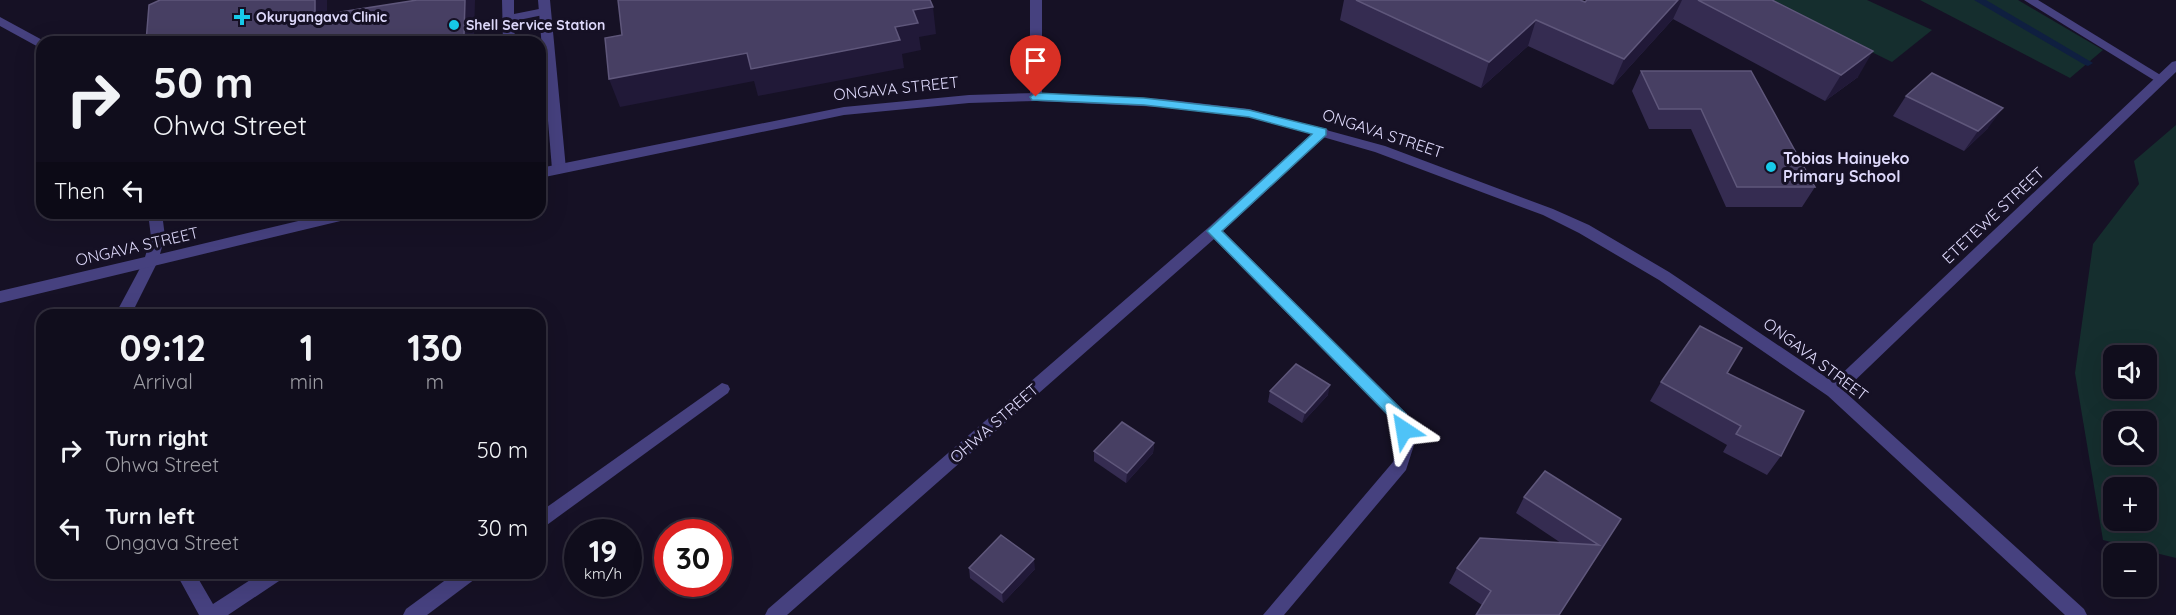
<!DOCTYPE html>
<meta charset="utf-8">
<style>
:root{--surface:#100d1c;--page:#191625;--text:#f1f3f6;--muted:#9c9ca3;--line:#302d3b}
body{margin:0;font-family:Quicksand,sans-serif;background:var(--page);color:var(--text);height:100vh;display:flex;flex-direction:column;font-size:22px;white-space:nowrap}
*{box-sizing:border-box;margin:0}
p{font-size:20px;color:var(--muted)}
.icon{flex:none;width:33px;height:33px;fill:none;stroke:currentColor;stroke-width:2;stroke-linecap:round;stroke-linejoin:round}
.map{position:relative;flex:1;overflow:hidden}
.details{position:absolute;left:36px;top:309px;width:510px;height:270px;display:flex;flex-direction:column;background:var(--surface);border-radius:18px;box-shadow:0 6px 24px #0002,0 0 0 2px var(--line)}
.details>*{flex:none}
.hud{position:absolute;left:36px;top:36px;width:510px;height:183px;border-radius:18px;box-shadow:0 6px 24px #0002,0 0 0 2px var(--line);background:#100d1c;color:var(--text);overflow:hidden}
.buttons{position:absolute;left:2103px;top:345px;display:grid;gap:12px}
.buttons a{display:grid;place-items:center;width:54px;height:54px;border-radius:12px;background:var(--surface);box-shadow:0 6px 24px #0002,0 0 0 2px var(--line);font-size:30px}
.speed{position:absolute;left:564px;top:519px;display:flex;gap:12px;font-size:30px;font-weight:700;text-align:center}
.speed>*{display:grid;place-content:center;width:78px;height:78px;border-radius:50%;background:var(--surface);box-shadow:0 6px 24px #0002,0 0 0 2px var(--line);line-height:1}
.speed small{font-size:15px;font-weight:400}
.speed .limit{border:9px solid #d22;background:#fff;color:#111}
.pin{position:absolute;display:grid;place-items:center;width:51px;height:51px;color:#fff;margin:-62px -26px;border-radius:50% 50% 50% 0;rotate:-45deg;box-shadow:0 0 6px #0007}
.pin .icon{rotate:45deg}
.me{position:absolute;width:66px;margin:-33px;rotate:327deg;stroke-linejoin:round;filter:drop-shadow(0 0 4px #0008)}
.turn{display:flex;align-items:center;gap:21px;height:126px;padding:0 18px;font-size:27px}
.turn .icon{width:78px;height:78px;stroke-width:2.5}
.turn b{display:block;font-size:42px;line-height:51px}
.then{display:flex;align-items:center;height:57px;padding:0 18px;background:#0003;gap:12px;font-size:22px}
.eta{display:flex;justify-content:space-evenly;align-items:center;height:102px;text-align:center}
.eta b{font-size:36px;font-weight:700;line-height:42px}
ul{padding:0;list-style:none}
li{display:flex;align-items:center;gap:18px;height:78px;padding:0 18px}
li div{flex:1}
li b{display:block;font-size:22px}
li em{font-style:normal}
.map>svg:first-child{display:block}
.green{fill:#152e2e;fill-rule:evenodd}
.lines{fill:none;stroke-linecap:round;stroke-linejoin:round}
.stream{fill:#0f1f40;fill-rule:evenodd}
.service{fill:#46417f;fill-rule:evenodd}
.minor{fill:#46417f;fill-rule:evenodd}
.tertiary{fill:#46417f;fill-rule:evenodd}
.wall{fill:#352c51}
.shaded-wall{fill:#211938}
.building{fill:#473f63;stroke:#5f577b;stroke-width:1.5}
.route{fill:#4fc3f7;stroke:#337fa1;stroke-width:1.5}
.poi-dot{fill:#17cae9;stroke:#161125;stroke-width:2}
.labels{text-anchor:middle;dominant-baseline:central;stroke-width:6;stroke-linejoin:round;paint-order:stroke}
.far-poi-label{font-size:14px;font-weight:bold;fill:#ded9fb;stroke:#161125;text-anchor:start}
.street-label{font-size:16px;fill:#ded9fb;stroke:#161125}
.poi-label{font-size:16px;font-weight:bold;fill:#ded9fb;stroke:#161125;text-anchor:start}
</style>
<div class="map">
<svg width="2176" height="615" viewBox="0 0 2176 615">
<rect width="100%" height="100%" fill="#161125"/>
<g class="green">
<path d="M1766,0H1867L1932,30L1892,62Z"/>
<path d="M1920,0H2018L2103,50L2070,78Z"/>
<path d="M2176,125V558L2103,540L2075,373L2093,244L2139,184L2134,161ZM2114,356H2146V388H2114ZM2114,422H2146V454H2114ZM2114,488H2146V520H2114Z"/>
</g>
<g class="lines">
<path class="stream" d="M1974,0H1986L2093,63L2088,66L2085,65Z"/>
<g class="service">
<path d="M502,0H514V14L544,8L550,12L548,14L514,21L515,42H503Z"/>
<path d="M2024,0H2038L2167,79L2165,82H2157Z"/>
<path d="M151,256L158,261L131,315H115L146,257Z"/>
<path d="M722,383L728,385L730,389L728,393L540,530V512Z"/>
<path d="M176,573H195L213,604L261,573H285L282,579L228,615H199Z"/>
<path d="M455,573H478L475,579L427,615H403L406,609Z"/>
</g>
<g class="minor">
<path d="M538,0H550L566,169L559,174L552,169Z"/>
<path d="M1030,0H1042V97L1036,101L1030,97Z"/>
<path d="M1322,128L1327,129L1329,132L1327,135L1223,231L1407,414L1415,442L1406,470L1284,615H1263L1393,462L1399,442L1394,422L1214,239L787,615H765L768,609L1209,227L1317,129Z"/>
</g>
<g class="tertiary">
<path d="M0,17L46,42H42V49L0,26Z"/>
<path d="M2176,61V72L1844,391L2084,609L2087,615H2065L1828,396L1659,280L1579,233L1543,215L1375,152L1295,129L1249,117L1162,107L1036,101L969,103L844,115L540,178V168L844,107L969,95L1036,93L1162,99L1249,109L1385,146L1553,209L1589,225L1669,272L1833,382L2172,62Z"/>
<path d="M148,213H162L165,237L160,254L332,213H360L353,218L0,303V291L145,257L151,237Z"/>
</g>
</g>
<g class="wall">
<path d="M1344,0H1580L1585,2L1587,0H1772L1858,77L1825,101L1673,19L1613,85L1528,46L1481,88L1340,20Z"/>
<path d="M1641,71H1751L1815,187L1802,207H1726L1691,129H1649L1632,91Z"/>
<path d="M1906,96L1988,128L1964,151L1893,116Z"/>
<path d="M1727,373L1781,456L1767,475L1723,452L1727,445L1650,401L1661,382Z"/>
<path d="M1270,391L1328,395L1302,423L1268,402Z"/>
<path d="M1154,443L1153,453L1126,483L1094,461V451Z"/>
<path d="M1524,497L1621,519L1559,615L1482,605L1449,583L1457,568L1561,543L1516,513Z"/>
<path d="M969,568L1035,569L1003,603L970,578Z"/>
</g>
<g class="shaded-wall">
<path d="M315,0H327V37L315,16Z"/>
<path d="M465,0H475L474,42H420Z"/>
<path d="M1678,0H1682L1673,19L1613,85L1624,59Z"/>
<path d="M933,7L936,34L919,37L921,50L902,54L904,68L758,96L754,81L620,107L609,79L747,53L895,27L913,10Z"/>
<path d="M1536,20L1528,46L1481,88L1489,62Z"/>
<path d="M215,36L219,42H191Z"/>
<path d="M1873,51L1858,77L1825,101L1841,75Z"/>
<path d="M2003,108L1988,128L1964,151L1978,131Z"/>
<path d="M1330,385L1328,395L1302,423L1305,413Z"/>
<path d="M1154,443L1153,453L1126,483L1127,473Z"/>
<path d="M1034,559L1035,569L1003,603L1002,593Z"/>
</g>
<g class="building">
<path d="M160,0H315V16L417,0H465L464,35L420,42H216L215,36L191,42H146L149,5Z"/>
<path d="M618,0H930L933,7L913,10L918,23L895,27L900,40L751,69L747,53L609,79L605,38L622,35Z"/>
<path d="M1356,0H1580L1585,2L1587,0H1678L1624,59L1536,20L1489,62Z"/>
<path d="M1698,0H1772L1873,51L1841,75Z"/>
<path d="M1641,71H1751L1815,187H1737L1701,109H1659Z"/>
<path d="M1932,73L2003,108L1978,131L1906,96Z"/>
<path d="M1700,326L1742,348L1727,373L1804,411L1781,456L1736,434L1741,426L1661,382Z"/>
<path d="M1296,364L1330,385L1305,413L1270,391Z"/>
<path d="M1122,422L1154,443L1127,473L1094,451Z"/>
<path d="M1545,471L1621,519L1559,615H1476L1491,591L1457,568L1480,538L1599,545L1524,497Z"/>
<path d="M1001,535L1034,559L1002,593L969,568Z"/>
</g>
<path class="route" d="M1036,93L1144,98L1249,110L1326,129V135L1222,231L1406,414L1411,430L1409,435H1398L1394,421L1207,231L1312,134L1249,117L1144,105L1032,100L1030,97Z"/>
<g class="poi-dot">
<path d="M239 8h6v6h6v6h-6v6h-6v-6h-6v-6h6z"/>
<circle cx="454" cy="25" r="6"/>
<circle cx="1771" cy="167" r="6"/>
</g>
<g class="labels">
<g class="far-poi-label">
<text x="256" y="17">Okuryangava Clinic</text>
<text x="466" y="25">Shell Service Station</text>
</g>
<g class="street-label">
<text transform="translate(896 88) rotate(-6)">ONGAVA STREET</text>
<text transform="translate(1383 133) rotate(18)">ONGAVA STREET</text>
<text transform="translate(1993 215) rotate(-43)">ETETEWE STREET</text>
<text transform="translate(137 246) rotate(-13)">ONGAVA STREET</text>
<text transform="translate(1816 359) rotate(37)">ONGAVA STREET</text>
<text transform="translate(994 423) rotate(-41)">OHWA STREET</text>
</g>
<g class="poi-label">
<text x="1783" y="158">Tobias Hainyeko<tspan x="1783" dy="18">Primary School</tspan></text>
</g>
</g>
</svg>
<div class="buttons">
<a><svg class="icon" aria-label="sound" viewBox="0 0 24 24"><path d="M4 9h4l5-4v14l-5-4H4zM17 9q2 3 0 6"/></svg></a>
<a><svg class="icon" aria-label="search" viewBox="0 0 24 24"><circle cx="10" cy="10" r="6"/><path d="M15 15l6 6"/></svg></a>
<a>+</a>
<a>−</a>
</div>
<div class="speed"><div>19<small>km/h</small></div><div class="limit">30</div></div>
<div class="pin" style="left:1036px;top:97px;background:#d93025"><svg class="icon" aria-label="arrive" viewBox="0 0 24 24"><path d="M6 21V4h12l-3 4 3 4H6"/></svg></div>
<svg class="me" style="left:1404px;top:430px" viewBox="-20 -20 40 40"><path d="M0-17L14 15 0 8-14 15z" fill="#4fc3f7" stroke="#fff" stroke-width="4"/></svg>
<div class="hud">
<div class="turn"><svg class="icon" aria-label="right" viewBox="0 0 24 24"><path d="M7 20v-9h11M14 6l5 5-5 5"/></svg><div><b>50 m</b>Ohwa Street</div></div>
<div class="then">Then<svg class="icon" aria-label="left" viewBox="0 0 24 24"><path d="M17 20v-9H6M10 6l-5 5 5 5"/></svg></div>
</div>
<section class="details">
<div class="eta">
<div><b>09:12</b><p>Arrival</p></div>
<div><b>1</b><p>min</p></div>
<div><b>130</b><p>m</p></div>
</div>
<ul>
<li><svg class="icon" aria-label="right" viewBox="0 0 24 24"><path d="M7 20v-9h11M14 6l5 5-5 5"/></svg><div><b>Turn right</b><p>Ohwa Street</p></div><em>50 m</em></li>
<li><svg class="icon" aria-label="left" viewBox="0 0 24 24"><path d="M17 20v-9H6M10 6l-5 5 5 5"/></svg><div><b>Turn left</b><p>Ongava Street</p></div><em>30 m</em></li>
</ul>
</section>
</div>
